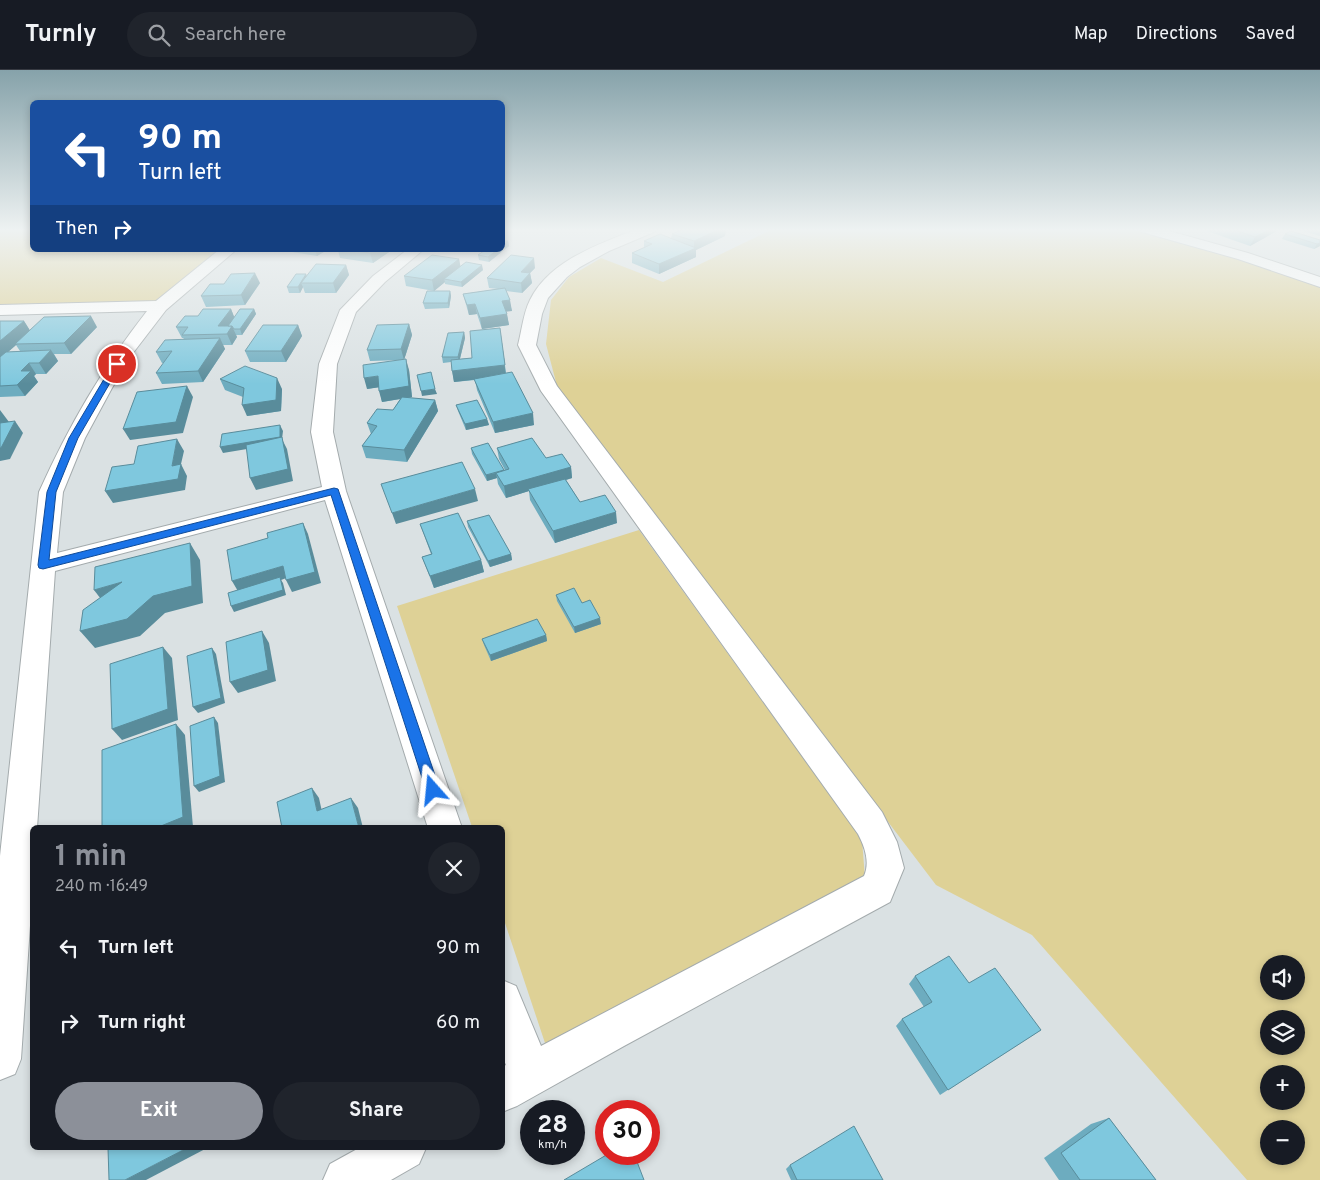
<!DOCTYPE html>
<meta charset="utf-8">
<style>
:root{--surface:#171b24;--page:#20242c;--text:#f1f3f6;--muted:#9ea1a6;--line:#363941;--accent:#8c9099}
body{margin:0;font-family:Overpass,sans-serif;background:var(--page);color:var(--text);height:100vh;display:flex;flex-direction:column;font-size:19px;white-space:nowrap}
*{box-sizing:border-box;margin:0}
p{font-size:16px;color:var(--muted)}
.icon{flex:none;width:28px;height:28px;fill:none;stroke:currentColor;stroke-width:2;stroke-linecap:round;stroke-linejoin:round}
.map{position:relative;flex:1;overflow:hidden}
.drawer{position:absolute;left:30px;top:755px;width:475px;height:325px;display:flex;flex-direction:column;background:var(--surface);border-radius:8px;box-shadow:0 2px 8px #0003}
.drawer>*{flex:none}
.banner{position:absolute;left:30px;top:30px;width:475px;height:152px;border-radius:8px;box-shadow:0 2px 8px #0003;background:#1a4fa0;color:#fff;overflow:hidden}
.tools{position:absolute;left:1260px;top:885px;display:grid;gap:10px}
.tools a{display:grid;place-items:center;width:45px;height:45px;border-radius:50%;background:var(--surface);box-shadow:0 2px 8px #0003;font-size:25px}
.speed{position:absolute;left:520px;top:1030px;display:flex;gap:10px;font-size:25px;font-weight:700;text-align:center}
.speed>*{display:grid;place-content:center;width:65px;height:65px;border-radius:50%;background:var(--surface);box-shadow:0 2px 8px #0003;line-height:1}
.speed small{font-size:12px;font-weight:400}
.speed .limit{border:8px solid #d22;background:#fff;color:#111}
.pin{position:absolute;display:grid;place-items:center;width:42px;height:42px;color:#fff;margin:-21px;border:2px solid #fff;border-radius:50%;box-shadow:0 1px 5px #0007}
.me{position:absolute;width:55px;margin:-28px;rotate:342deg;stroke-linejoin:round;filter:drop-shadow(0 0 4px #0008)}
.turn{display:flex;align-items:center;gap:18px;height:105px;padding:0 25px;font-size:22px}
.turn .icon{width:65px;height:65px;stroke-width:2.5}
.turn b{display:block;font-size:35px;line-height:42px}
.then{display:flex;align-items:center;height:48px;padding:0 25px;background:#0003;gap:10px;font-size:19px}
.round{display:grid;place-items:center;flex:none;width:52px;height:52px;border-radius:26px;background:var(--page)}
.headline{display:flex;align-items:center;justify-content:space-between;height:85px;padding:0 25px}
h1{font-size:30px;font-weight:700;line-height:38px;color:var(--accent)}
.primary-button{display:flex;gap:10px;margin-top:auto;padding:10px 25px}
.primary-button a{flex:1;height:58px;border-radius:30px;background:var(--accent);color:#fff;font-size:20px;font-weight:700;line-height:58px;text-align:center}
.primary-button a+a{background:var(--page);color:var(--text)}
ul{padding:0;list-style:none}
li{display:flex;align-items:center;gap:15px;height:75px;padding:0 25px}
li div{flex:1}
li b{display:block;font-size:19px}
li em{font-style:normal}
header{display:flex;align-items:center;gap:30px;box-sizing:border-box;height:70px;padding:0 25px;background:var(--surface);border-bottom:1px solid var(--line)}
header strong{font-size:24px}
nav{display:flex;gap:28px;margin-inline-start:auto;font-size:18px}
.search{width:350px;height:45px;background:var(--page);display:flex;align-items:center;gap:12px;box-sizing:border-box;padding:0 18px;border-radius:28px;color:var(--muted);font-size:19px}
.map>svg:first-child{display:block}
.green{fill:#ded196;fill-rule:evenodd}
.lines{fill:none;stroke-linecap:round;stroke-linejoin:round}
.minor-casing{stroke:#a4abad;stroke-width:2}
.minor{fill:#fff;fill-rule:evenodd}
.wall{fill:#6dacbf;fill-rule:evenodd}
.shaded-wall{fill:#598c9b}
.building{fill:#7fc8de;stroke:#598c9b}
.route{fill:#1a73e8;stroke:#114b97}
</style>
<header>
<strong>Turnly</strong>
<div class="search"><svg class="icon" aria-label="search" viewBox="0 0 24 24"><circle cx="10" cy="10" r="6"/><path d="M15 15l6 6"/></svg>Search here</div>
<nav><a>Map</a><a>Directions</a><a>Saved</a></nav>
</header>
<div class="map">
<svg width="1320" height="1110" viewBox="0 0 1320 1110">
<rect width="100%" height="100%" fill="#dae1e3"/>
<g class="green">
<path d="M0,159H32V180H224L157,233L0,237Z"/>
<path d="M773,159H1131L1204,178L1320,217V1110H1247L1032,865L936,815L557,316L546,274L551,230L569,207L601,188L663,212ZM1269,894H1296V921H1269ZM1269,949H1296V976H1269ZM1269,1004H1296V1031H1269ZM1269,1059H1296V1086H1269Z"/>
<path d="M639,460L862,770L865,808L547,979L503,847L502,758L472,757L397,536Z"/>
</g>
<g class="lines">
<defs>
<g id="minor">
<path d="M637,159H656L654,162L609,181L580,197L567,207L548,228L542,244L536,275L557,316L882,742L897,772L904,798L890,832L624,976L517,1036L502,1042V997L506,995L502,986V910L516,916L541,976L864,806C870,793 865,777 858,764L541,321L518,275C522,260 523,244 530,230C549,191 599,174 637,159Z"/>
<path d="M1140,159H1162L1248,183L1320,207V217L1238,189L1142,162Z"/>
<path d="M219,180H236L166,240L133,283L112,318L85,368L63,422L57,483L322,417L311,362L319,294L340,240L373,206L407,180H423L385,212L356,242L337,294L333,362L346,421L462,758H428L325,430L55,501L37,758H32V826L21,989L15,1004L0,1010V786L39,422C70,354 101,300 147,241L0,245V235L156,231Z"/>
<path d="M359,1078H426L419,1094L391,1110H323L330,1094Z"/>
</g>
</defs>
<use href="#minor" class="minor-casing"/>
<use href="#minor" class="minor"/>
</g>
<g class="wall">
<path d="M683,159H726L725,166L696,180V187L659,204L632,193V183L644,178V171L671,168L672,164Z"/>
<path d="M1209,159H1277L1275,162L1250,176L1207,161Z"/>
<path d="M1295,159H1320V166Z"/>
<path d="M1285,164L1320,170V176L1314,179L1282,169Z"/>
<path d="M508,171L509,176L489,192L479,190L478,185Z"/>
<path d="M291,180H327L317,186L292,182Z"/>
<path d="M338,180H392L373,193L340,188Z"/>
<path d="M459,189L460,196L483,200L462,217L445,214V212L434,221L406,216L404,206Z"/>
<path d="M346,195L349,205L336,223H305L303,217L300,223H289L287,217L307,206Z"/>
<path d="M535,198L530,203L532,213L522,223L506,221L512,241H506L509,255L482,259L477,244L469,245L463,224L498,219L489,218L487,208Z"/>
<path d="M260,213L245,235L206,237L201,226Z"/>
<path d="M450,221L451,226L449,238L425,239L423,233Z"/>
<path d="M231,239L234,247L254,239L256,244L242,265H236L237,267L232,275H223L225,279L203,312L162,314L156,303L164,293H162L156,282L184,269L183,268H182L176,257L198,246Z"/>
<path d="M0,251H24L30,261L97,257L71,284H54L58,291L46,304H36L34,306L38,312L25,326L0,327ZM16,275L20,281L8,282Z"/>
<path d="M409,254L412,265L404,290L409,300L412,327L409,328L435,330L438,341L407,392L366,388L362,376L371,364L367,353L393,340L400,329L382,332L379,317L367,319L403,290L370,291L367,280Z"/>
<path d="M298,255L302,266L286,292H250L245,281Z"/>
<path d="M500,258L506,303L534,355L495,363L477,320L475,310L454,312L451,292L443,293L442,287L464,262L465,268L460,289L472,288Z"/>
<path d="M220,309L282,319L281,341L247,346L243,327L225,320Z"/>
<path d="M456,335L487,349L489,355L466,360L458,341Z"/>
<path d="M471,378L504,400H505L499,389L497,378L546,388L571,397L572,408L566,410L580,432L617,453L555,473L530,430L529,421L506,428L498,414L497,408L487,411L472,384Z"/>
<path d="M467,451L511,484L512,490L490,497L468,457Z"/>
<path d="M420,454L481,490L484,502L434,518L422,487L431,484Z"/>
<path d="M556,525L582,533L601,554L575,563L557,531Z"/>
<path d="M546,565L547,571L491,591L484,575L482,569Z"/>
<path d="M915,906L969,913L1041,960L940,1025L896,956L902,949L924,937L909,914Z"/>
<path d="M1109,1048L1156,1110H1059L1044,1088L1091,1054Z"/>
<path d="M790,1095L883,1110H791L786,1099Z"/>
</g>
<g class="shaded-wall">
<path d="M720,159H726L725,166L696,180V187L659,204V194L694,179V171Z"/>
<path d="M1270,159H1277L1275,162L1250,176L1255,167Z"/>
<path d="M508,171L509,176L489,192L488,187L497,180H502V176Z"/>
<path d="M1320,173V176L1314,179L1317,174Z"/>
<path d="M315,180H327L317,186Z"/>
<path d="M375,180H392L373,193L370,183Z"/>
<path d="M534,188L535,198L530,203L532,213L522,223L521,213V202Z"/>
<path d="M459,189L461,199L444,209L445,212L434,221L432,210Z"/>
<path d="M346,195L349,205L336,223L333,213Z"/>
<path d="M482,195L483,200L462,217L461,212Z"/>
<path d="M255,203L260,213L245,235L241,225Z"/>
<path d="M306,204L308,209L301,213L303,217L300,223L298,217Z"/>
<path d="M450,221L451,226L449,238L448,233Z"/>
<path d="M510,230L512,241L503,242L502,231Z"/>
<path d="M475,234L477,244L469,245L467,235Z"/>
<path d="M231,239L235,249L228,260L218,256Z"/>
<path d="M254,239L256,244L242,265L240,259Z"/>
<path d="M507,244L509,255L482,259L480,248Z"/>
<path d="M91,246L97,257L71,284L64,273Z"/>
<path d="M24,251L31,262L1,288L0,287V271Z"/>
<path d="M409,254L412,265L404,290L401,279Z"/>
<path d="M298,255L302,266L286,292L281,281Z"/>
<path d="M232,256L237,267L232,275L227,264Z"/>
<path d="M500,258L506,306L454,312L452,301L505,295Z"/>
<path d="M464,262L465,268L459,292L458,287Z"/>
<path d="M220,268L225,279L203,312L198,301Z"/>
<path d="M51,280L58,291L46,304L39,293Z"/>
<path d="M406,289L409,300L412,327L382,332L379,321Z"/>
<path d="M29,293L36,304L34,306L38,312L25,326L17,315L21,301Z"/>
<path d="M378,306L381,317L367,319L364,308Z"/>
<path d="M277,308L282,319L281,341L247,346L242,335Z"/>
<path d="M187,316L193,327L183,363L130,370L123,359Z"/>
<path d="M435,319L437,324L422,326L421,321Z"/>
<path d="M435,330L438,341L407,392L404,380Z"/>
<path d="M0,340L9,352L1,366L0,364Z"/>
<path d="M533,343L534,355L495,363L493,352Z"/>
<path d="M487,349L489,355L466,360L465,354Z"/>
<path d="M15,351L23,363L10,389L0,391V378Z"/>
<path d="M280,355L283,361L282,369L287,379L293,411L256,420L250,408L282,373L223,383L220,377Z"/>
<path d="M177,369L184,381L181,394L187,406L185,420L113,433L105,421L172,396Z"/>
<path d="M571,397L572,408L529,421L528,419L529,421L506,428L504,416Z"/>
<path d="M496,403L497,408L487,411L486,405Z"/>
<path d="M475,419L478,431L396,454L392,443Z"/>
<path d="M616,442L617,453L555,473L553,461Z"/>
<path d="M303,453L308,464L321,513L292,522L286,510Z"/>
<path d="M190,473L200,490L203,533L165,543L140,566L95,578L80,561L153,526Z"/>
<path d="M511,484L512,490L490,497L488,491Z"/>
<path d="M481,490L484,502L434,518L430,506Z"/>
<path d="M283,496L289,507L281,510L283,513L286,525L234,542L231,536L239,523L232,511Z"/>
<path d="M122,512L107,537L94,520Z"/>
<path d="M600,548L601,554L575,563L574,557Z"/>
<path d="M262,561L269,573L276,611L238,623L230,612Z"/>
<path d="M546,565L547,571L491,591L490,585Z"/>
<path d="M163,577L172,588L178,650L122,670L112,659Z"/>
<path d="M212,578L216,584L225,633L198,643L193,637Z"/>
<path d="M214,647L218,653L225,712L199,722L194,716Z"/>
<path d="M176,654L185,665L193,757L156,758Z"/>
<path d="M312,718L319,728L324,751L317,741Z"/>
<path d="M351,728L358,738L363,758H359Z"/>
<path d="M187,1078H207L146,1110H125Z"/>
</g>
<g class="building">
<path d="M683,159H720L694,171L672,164Z"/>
<path d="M1232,159H1270L1255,167Z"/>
<path d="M1291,161L1320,170V173L1317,174L1285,164Z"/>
<path d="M660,164L696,178L659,194L632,183L652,174L644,171Z"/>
<path d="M502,171H508L502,176Z"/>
<path d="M350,180H375L370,183Z"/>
<path d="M485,180H497L488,187L478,185Z"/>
<path d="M432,185L459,189L432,210L404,206Z"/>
<path d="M511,185L534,188L521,202L530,203L521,213L487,208Z"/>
<path d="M466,192L482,195L461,212L444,209Z"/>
<path d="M316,194L346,195L333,213H301Z"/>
<path d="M255,203L241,225L201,226L210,214H224L231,204Z"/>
<path d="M296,204H306L298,217H287Z"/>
<path d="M505,218L510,230L502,231L507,244L480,248L475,234L467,235L463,224Z"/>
<path d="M427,221H450L448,233H423Z"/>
<path d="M203,239H231L218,256H232L227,264L182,265L188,257H176L185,246H198Z"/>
<path d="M240,239H254L240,259H234L232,256H228Z"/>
<path d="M91,246L64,273L15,274L44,247Z"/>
<path d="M0,251H24L0,271Z"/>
<path d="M409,254L401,279L367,280L377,255Z"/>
<path d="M263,255H298L281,281H245Z"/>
<path d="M500,258L505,295L452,301L451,290L472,288L470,261Z"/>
<path d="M464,262L458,287H442L448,263Z"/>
<path d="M220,268L198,301L156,303L172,281L156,282L165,270Z"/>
<path d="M51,280L39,293H29L21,301H31L17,315L0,316V287L6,282Z"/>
<path d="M406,289L409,316L379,321L378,306L364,308L363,295Z"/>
<path d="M245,296L277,308L276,330L242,335L244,318L220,309Z"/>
<path d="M431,302L435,319L421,321L417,305Z"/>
<path d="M512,302L533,343L493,352L474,309Z"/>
<path d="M187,316L176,352L123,359L137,322Z"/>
<path d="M402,327L435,330L404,380L362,376L377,356L367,353L377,339L393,340Z"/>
<path d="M477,330L487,349L465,354L456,335Z"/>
<path d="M15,351L1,378H0V353Z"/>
<path d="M280,355V367L220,377L222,364Z"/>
<path d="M282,367L288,399L250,408L246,375Z"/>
<path d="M532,368L546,388L562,384L571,397L504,416L496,403L509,399L497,378Z"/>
<path d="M177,369L172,396L181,394L178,409L105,421L112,397L134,394L138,376Z"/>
<path d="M488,373L504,400L486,405L471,378Z"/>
<path d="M462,392L475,419L392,443L381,414Z"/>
<path d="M565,409L580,432L605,425L616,442L553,461L528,419Z"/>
<path d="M458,443L481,490L430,506L422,487L432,484L420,454Z"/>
<path d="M489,445L511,484L488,491L467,451Z"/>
<path d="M303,453L315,502L286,510L283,496L232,511L227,480L268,468L267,463Z"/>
<path d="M190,473L192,516L153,526L127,549L80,561L83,540L122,512L94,520L95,497Z"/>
<path d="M280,507L283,520L231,536L228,523Z"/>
<path d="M574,518L582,533L590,530L600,548L574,557L556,525Z"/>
<path d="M537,549L546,565L490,585L482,569Z"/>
<path d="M262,561L268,600L230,612L226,572Z"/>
<path d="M163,577L168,639L112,659L110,594Z"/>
<path d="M212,578L221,628L193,637L187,586Z"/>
<path d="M214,647L220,706L194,716L190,656Z"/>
<path d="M176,654L183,747L156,758H102V680Z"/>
<path d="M312,718L317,741L351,728L359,758H282L277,732Z"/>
<path d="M949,886L969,913L995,898L1041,960L948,1020L902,949L932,932L915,906Z"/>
<path d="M1109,1048L1156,1110H1080L1061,1083Z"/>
<path d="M854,1056L883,1110H797L790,1095Z"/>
<path d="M108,1078H187L125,1110H109Z"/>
<path d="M608,1084H634L644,1110H564Z"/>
</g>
<linearGradient id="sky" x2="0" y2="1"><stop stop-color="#86a2aa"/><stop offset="0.51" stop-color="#eef2f2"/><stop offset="1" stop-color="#eef2f2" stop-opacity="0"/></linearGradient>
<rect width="1320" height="314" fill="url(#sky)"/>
<path class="route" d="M117,291L121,294L78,368L56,422L49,490L334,418L338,419L440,720L438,724L433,726L428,724L426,720L331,425L43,499L39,498L38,495L47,422L69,368L113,294Z"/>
</svg>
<div class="tools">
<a><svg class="icon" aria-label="sound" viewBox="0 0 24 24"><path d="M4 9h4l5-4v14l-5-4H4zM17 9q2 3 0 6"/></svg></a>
<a><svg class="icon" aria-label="layers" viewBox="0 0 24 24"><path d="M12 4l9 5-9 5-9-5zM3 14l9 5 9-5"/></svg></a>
<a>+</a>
<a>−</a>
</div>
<div class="speed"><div>28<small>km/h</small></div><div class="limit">30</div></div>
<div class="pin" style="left:117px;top:294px;background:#d93025"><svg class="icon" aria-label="arrive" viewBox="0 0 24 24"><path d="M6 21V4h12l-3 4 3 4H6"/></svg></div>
<svg class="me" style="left:433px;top:720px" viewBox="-20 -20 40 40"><path d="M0-17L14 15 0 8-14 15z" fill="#1a73e8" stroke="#fff" stroke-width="4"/></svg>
<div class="banner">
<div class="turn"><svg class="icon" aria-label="left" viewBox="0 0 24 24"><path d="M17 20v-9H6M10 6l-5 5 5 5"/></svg><div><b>90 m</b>Turn left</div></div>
<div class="then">Then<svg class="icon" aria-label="right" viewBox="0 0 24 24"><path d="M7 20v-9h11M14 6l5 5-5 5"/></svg></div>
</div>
<section class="drawer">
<div class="headline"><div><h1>1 min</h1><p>240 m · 16:49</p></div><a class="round"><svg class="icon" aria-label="close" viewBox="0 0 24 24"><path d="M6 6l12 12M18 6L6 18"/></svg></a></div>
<ul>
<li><svg class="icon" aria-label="left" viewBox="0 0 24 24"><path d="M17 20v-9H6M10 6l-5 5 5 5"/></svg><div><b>Turn left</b></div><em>90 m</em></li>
<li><svg class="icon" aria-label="right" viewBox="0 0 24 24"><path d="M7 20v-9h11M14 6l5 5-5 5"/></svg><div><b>Turn right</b></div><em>60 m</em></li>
</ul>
<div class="primary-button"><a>Exit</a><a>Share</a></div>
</section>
</div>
